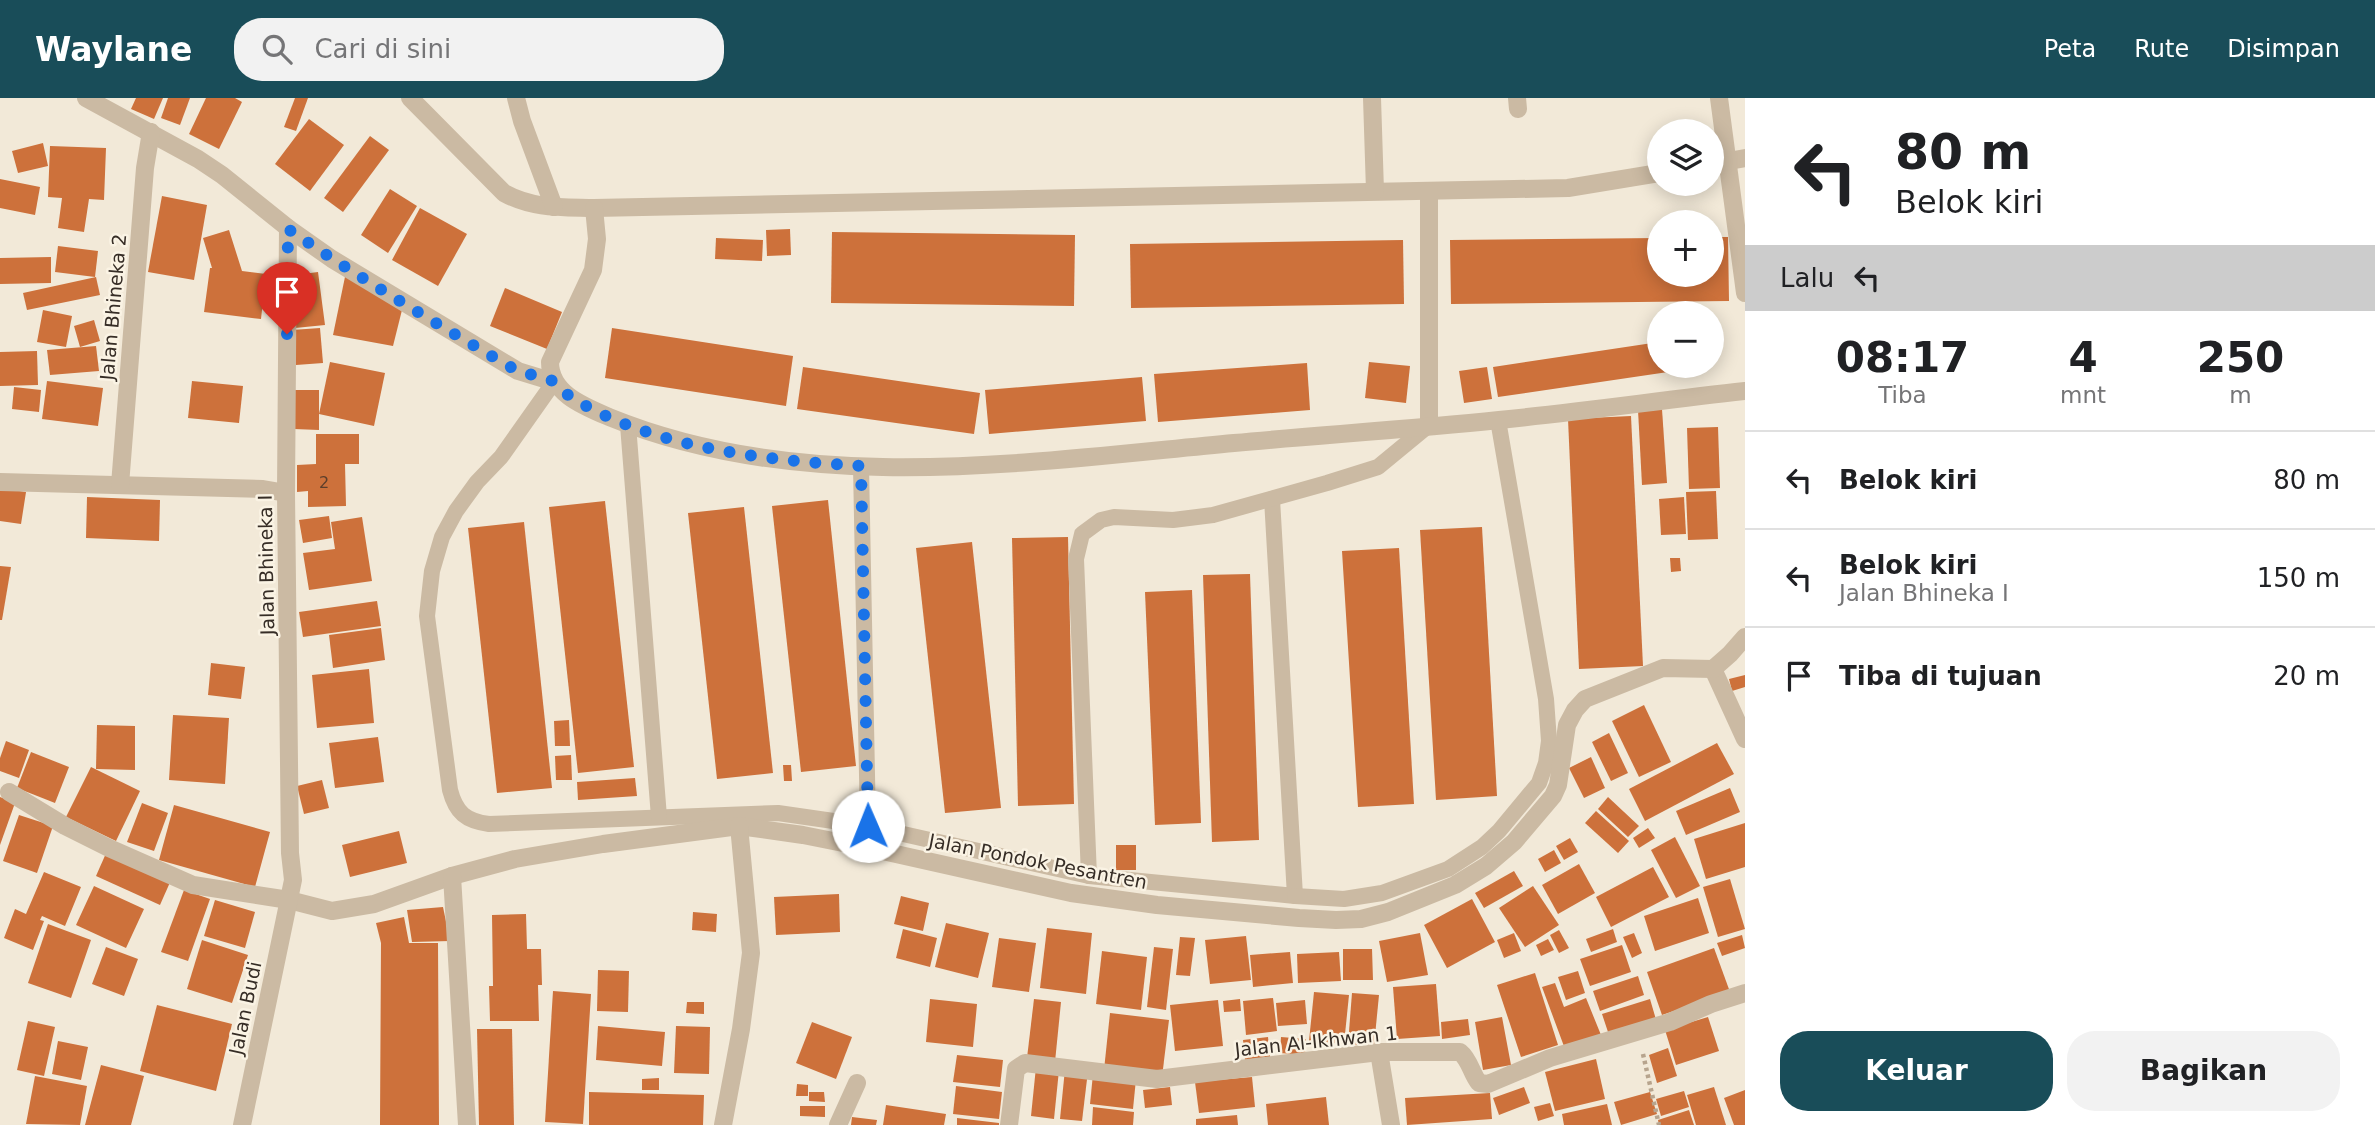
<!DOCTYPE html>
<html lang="id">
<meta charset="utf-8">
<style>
:root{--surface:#fff;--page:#f2f2f2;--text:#202124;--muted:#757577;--line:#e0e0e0;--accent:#194d59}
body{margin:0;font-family:"DejaVu Sans",sans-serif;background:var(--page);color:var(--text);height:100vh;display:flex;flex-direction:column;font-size:26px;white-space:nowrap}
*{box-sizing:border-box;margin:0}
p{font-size:23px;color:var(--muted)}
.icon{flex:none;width:38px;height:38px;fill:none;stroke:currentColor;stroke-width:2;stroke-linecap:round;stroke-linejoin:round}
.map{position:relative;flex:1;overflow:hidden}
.side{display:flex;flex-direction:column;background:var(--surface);width:630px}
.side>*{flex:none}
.banner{background:#fff;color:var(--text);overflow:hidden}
.tools{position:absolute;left:1647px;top:21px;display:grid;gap:14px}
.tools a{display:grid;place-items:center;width:77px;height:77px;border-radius:50%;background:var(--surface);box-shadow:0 4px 18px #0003;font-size:35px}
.pin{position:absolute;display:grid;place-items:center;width:60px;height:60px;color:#fff;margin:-72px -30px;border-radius:50% 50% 50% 0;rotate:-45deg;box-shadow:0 0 7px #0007}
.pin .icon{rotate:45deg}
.me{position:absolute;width:77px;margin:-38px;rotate:359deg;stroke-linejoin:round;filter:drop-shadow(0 0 5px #0008)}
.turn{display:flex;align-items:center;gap:24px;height:147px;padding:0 35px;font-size:32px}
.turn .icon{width:91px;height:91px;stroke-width:2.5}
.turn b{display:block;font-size:49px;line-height:60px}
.then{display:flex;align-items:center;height:66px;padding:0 35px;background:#0003;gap:14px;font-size:26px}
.eta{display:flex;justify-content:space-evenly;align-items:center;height:119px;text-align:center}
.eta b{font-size:42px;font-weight:700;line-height:49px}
.action{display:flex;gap:14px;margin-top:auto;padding:14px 35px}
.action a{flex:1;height:80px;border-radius:28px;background:var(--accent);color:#fff;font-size:28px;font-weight:700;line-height:80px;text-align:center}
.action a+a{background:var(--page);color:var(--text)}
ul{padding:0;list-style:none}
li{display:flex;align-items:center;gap:21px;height:98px;padding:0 35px;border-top:2px solid var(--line)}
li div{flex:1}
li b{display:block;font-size:26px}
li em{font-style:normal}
header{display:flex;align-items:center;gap:42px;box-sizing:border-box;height:98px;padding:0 35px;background:var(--accent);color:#fff}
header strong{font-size:33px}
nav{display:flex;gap:38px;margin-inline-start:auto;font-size:24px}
.search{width:490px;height:63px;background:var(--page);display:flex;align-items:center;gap:18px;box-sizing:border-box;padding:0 24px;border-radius:28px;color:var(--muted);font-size:26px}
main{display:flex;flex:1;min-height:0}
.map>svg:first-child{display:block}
.building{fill:#cd713b}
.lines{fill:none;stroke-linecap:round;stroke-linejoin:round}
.path{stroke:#b7a48d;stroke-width:4.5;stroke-dasharray:3.5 3.5;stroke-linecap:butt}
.service{stroke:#cbbaa3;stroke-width:16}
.minor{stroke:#cbbaa3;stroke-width:18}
.route{stroke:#1a73e8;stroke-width:12;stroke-dasharray:0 21.6}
.labels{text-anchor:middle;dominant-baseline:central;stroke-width:5;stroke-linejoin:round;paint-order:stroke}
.number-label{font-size:16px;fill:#5c3e2b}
.street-label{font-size:19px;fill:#362d26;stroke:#faf3e4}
</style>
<header>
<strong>Waylane</strong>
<div class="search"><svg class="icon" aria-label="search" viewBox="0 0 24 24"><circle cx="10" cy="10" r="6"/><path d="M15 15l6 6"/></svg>Cari di sini</div>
<nav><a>Peta</a><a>Rute</a><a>Disimpan</a></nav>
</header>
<main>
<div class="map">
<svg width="1745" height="1027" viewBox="0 0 1745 1027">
<rect width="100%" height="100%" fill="#f2e9d8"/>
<g class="building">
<path d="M136,0H163L154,21L131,11Z"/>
<path d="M168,0H190L180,27L161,20Z"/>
<path d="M206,0H235L242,4L219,51L189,36Z"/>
<path d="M295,0H308L296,33L284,29Z"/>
<path d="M309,21L344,47L310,93L275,66Z"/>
<path d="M370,38L389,52L343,114L324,100Z"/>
<path d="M43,45L48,68L18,75L12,53Z"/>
<path d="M50,48L106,50L104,102L89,101L84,134L58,130L62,100L48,99Z"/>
<path d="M0,81L40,89L35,117L0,110Z"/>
<path d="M390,91L417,108L388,155L361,137Z"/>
<path d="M162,98L207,107L194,182L148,174Z"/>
<path d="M420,110L467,136L438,188L392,162Z"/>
<path d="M790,131L791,157L767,158L766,132Z"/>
<path d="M229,132L242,173L266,176L261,221L204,214L210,170H212L203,140Z"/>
<path d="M832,134L1075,137L1074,208L831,205Z"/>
<path d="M1712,139H1728L1729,203L1451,206L1450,142L1659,140V177H1712Z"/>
<path d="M716,140L763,142L762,163L715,161Z"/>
<path d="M1403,142L1404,206L1131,210L1130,146Z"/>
<path d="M58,148L98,153L95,179L55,174Z"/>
<path d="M51,159V185L0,186V160Z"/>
<path d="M318,174L325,227L295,230L291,198L298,197L295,177Z"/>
<path d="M346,174L403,208L393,248L333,237Z"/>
<path d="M96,179L100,197L27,212L23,195Z"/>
<path d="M505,190L562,214L547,251L490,228Z"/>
<path d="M43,212L72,218L66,249L37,244Z"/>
<path d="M94,222L100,243L80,249L74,228Z"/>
<path d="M320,230L323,265L296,267L292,232Z"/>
<path d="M612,230L793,258L786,308L605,280Z"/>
<path d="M1659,244V268H1667L1668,274L1498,299L1493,269Z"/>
<path d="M96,248L99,273L50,277L47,252Z"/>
<path d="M37,253L38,287L0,288V254Z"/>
<path d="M330,264L385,275L374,328L319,316Z"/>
<path d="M1369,264L1410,268L1406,305L1365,300Z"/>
<path d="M1307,265L1310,312L1158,324L1154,276Z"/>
<path d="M803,269L980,295L974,336L797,311Z"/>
<path d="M1487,269L1492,301L1464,305L1459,273Z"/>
<path d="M1142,279L1146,323L989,336L985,292Z"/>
<path d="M47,283L103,290L98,328L42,321Z"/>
<path d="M192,283L243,288L239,325L188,320Z"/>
<path d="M14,289L41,292L39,314L12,311Z"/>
<path d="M294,292H319V332L294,331Z"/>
<path d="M1662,311L1667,385L1642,387L1638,312Z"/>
<path d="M1631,318L1643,568L1579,571L1568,321Z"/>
<path d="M1718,329L1720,390L1689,391L1687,330Z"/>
<path d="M316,336H359V366H345L346,408L308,409V393L297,394V367L316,366Z"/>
<path d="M0,390L26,394L21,426L0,423Z"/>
<path d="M1716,393L1718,441L1688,442L1686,394Z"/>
<path d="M87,399L160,402L159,443L86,440Z"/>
<path d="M1684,399L1686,436L1661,437L1659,401Z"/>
<path d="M828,402L856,668L801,674L772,408Z"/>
<path d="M605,403L634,669L578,675L549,409Z"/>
<path d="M744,409L773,675L717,681L688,415Z"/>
<path d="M329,418L332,440L303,445L299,422Z"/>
<path d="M362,419L372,483L309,492L303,455L335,451L331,424Z"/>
<path d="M524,424L552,690L497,695L468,430Z"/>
<path d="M1482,429L1497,698L1436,702L1420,432Z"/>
<path d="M1068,439L1074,706L1018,708L1012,440Z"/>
<path d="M972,444L1001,710L945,715L916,450Z"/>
<path d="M1399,450L1414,706L1358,709L1342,453Z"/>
<path d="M1670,460H1680L1681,473L1671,474Z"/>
<path d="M0,468L11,469L2,522H0Z"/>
<path d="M1250,476L1259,742L1212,744L1203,477Z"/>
<path d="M1192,492L1201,725L1155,727L1145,494Z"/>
<path d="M377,503L381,528L303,539L299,514Z"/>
<path d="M381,530L385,562L333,570L329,537Z"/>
<path d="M211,565L245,569L241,601L208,597Z"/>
<path d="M369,571L374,625L317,630L312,577Z"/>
<path d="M1745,577V589L1732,593L1729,581Z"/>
<path d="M1644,607L1671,664L1639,679L1612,623Z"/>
<path d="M173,617L229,620L225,686L169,682Z"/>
<path d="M569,622L570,648H555L554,623Z"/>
<path d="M97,627L135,628V672L96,671Z"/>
<path d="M1609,635L1628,675L1611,683L1592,644Z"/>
<path d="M378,639L384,684L335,690L329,645Z"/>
<path d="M6,643L29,652L19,680L0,673V660Z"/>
<path d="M1717,645L1734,676L1645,723L1629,691Z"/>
<path d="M31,654L69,669L55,705L17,690Z"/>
<path d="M571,657L572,682H556L555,658Z"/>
<path d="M1591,659L1605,690L1584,700L1569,670Z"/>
<path d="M783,667H791L792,683H784Z"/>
<path d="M91,669L140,693L116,743L66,719Z"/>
<path d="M635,680L637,698L578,702L577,684Z"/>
<path d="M322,682L329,710L304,716L297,688Z"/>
<path d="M1730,690L1740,714L1686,737L1676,713Z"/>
<path d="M0,699L15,705L0,747Z"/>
<path d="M1608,699L1639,728L1628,739L1598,711Z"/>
<path d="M142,705L168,715L154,753L127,744Z"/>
<path d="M174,707L270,734L255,789L159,762Z"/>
<path d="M1596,713L1629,743L1618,755L1585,725Z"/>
<path d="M19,717L53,728L37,775L3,763Z"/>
<path d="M1745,725V769L1706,781L1694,741Z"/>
<path d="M1648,730L1655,740L1639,750L1633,740Z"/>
<path d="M399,733L407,765L350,779L342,747Z"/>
<path d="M1675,739L1700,788L1676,800L1651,752Z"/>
<path d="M1570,740L1578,754L1564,762L1556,748Z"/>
<rect x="1116" y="747" width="20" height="25"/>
<path d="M1554,752L1561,765L1545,774L1538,761Z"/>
<path d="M107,753L171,782L160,807L96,778Z"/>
<path d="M1579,766L1595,795L1558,816L1542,787Z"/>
<path d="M1653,769L1669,799L1611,829L1596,799Z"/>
<path d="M1514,773L1523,788L1484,810L1475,795Z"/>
<path d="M44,774L81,789L65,828L42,818L40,822L44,823L33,852L4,840L15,811L26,816Z"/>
<path d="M1730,781L1745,831L1718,839L1703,789Z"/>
<path d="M94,788L144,811L126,850L76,827Z"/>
<path d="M1533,788L1559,827L1525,849L1499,810Z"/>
<path d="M184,792L210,801L188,863L161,854Z"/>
<path d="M839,796L840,834L776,837L774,799Z"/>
<path d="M901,798L929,805L923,833L894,826Z"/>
<path d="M1698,800L1709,835L1655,853L1644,818Z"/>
<path d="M1472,801L1495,844L1447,870L1424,827Z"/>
<path d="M215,802L255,814L245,850L204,838Z"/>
<path d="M443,809L450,843L412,844L407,812Z"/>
<path d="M693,814L717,816L716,834L692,832Z"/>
<path d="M526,816L527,851H541L542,887H538L539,923H490L489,888H493L492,817Z"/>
<path d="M404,819L409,845H438L439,1027H380L381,845L376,825Z"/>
<path d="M946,825L989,835L978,880L935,869Z"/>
<path d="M48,826L91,842L71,900L28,885Z"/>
<path d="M1047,830L1092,835L1086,896L1040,890Z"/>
<path d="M903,831L937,840L930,869L896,860Z"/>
<path d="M1613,831L1617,844L1591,854L1586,841Z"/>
<path d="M1559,832L1569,850L1559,855L1550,837Z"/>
<path d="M1420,835L1428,877L1387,884L1379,843Z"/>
<path d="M1514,835L1521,853L1504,860L1497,842Z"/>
<path d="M1634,835L1642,855L1632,860L1623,839Z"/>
<path d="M1742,837L1745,850L1722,858L1717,845Z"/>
<path d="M1246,838L1251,882L1210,886L1205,842Z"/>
<path d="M1180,839L1195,840L1190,878L1176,877Z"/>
<path d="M999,840L1036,845L1029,894L992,889Z"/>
<path d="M1548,841L1554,852L1541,858L1536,847Z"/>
<path d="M202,842L248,857L232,905L187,891Z"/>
<path d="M1622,847L1631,874L1590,888L1580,861Z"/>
<path d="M106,849L138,861L124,898L92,886Z"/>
<path d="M1154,849L1173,851L1166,912L1147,909Z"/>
<path d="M1714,850L1730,894L1662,917L1647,874Z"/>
<path d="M1343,851H1372L1373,882H1343Z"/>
<path d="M1102,853L1147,859L1141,912L1096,906Z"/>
<path d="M1290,854L1293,885L1253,889L1250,857Z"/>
<path d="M1339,854L1341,883L1298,885L1297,856Z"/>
<path d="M598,872L629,873L628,914L597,913Z"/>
<path d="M1578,873L1585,895L1566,902L1558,879Z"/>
<path d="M1535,875L1558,947L1521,959L1497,887Z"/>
<path d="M1638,878L1644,897L1600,913L1593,893Z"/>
<path d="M1555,885L1564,909L1586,900L1601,937L1565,951L1542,889Z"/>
<path d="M1436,886L1440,938L1397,941L1393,889Z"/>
<path d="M553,893L591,896L583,1026L545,1024Z"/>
<path d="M1314,894L1349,897L1344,946L1309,943Z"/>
<path d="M1352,895L1379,897L1374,948L1348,946Z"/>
<path d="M1273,900L1277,933L1246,937L1243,903Z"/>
<path d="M930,901L977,906L973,949L926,944Z"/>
<path d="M1034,901L1061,904L1055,964L1027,960Z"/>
<path d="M1240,901L1241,913L1224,914L1223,903Z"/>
<path d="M1650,901L1657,925L1610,940L1602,916Z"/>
<path d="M1218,902L1223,948L1175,953L1170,907Z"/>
<path d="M1305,902L1307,926L1278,928L1276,905Z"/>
<path d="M687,904H704V916L686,915Z"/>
<path d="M157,907L232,926L216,993L140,973Z"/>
<path d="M1110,915L1169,922L1162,979L1104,972Z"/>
<path d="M1502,919L1511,967L1483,972L1475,924Z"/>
<path d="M1708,919L1719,953L1676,967L1665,932Z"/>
<path d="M1468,921L1470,937L1442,941L1441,924Z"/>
<path d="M28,923L55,929L44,978L17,972Z"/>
<path d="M812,924L852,939L836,981L796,965Z"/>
<path d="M598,928L665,934L662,968L596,962Z"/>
<path d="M676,928L710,929L709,976L674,975Z"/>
<path d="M477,931H512L514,1027H479Z"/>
<path d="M1268,939L1270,959L1245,962L1243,942Z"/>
<path d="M1281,939L1306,941L1305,957L1280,955Z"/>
<path d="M58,943L88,949L81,982L52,976Z"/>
<path d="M1668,950L1677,978L1657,985L1649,957Z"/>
<path d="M957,957L1003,962L1000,989L953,984Z"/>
<path d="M1596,961L1605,1001L1555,1013L1545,974Z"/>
<path d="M101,967L144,978L131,1027H85Z"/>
<path d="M1036,969L1059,972L1054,1021L1031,1018Z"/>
<path d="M1065,971L1088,973L1082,1023L1060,1021Z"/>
<path d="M1093,976L1136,981L1133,1011L1090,1006Z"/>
<path d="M35,978L87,988L80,1027L26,1026Z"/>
<path d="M1252,979L1255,1009L1199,1015L1195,984Z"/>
<path d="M659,980V992H642V981Z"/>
<path d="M797,986L808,987V998H796Z"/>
<path d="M956,988L1002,994L999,1021L953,1016Z"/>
<path d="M1170,989L1172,1007L1145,1010L1143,992Z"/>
<path d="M1524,989L1530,1005L1499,1017L1493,1000Z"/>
<path d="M1714,989L1726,1027H1696L1687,997Z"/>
<path d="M1745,992V1027H1734L1724,1000Z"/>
<path d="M1684,993L1689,1009L1661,1018L1656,1001Z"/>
<path d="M589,994L704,997L703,1027H589Z"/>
<path d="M809,994H824L825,1004L809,1003Z"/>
<path d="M1650,994L1657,1016L1621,1027L1614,1004Z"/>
<path d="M1490,995L1492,1021L1407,1027L1405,1000Z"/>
<path d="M1326,999L1329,1027H1268L1266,1006Z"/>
<path d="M1550,1005L1554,1018L1538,1023L1534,1009Z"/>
<path d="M1607,1006L1612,1027H1564L1562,1016Z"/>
<path d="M886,1007L946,1016L944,1027H883Z"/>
<path d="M800,1008H825V1019L800,1018Z"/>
<path d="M1093,1009L1134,1014L1133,1027H1092Z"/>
<path d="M1689,1012L1694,1027H1659L1658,1022Z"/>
<path d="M1237,1017L1238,1027H1196V1021Z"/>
<path d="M852,1019L877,1022L876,1027H851Z"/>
<path d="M957,1020L999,1025V1027H957Z"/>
</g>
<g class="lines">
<path class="path" d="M1643,956L1659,1027"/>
<g class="service">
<path d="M554,284L501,359L477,384L456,413L442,439L432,473L427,518L450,692C456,715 466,723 489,726L778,715L868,728L1089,778L1295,798L1272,401"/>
<path d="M628,327L659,719"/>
<path d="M861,368L868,728"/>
<path d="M1089,778L1076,461L1082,436L1101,422L1114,419L1173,422L1213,417L1327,385L1378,369L1429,327"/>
<path d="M1295,798L1344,801L1382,795L1448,771L1482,749L1499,733L1539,685L1546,665L1549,643L1546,601L1498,322"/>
</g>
<g class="minor">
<path d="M86,0L198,61L222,77L288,130L332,161L518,273L554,284"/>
<path d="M410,0L504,95C533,111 562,109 594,110L1568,90L1659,75"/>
<path d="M516,0L522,23L554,109"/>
<path d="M1372,0L1375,93"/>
<path d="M1517,0L1518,11"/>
<path d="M1719,0L1745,195"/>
<path d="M1712,66L1745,60"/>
<path d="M1429,93V327"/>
<path d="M594,110L597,141L593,172L550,264C550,295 583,308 609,319C805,399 1029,364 1234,345C1322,337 1411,331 1499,322C1581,314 1663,302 1745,293"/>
<path d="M0,384L263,391L286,395"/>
<path d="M120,387L145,70L151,34"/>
<path d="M1713,571L1745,641"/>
<path d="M9,694L65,728L109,750L193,787L289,802L332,813L374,806L452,778L515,761L603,746L739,728L803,737L878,752L1071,795L1157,807L1299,820L1336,822L1361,821L1388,814L1455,787L1486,768L1514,744L1553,698L1558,687L1567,627L1575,612L1585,601L1663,570L1713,571L1730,556L1745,539"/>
<path d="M452,778L467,1027"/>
<path d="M1379,954L1391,1027"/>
<path d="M242,1027L293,782L290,755L286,395L288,130"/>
<path d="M723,1027L741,931L751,855L739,728"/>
<path d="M838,1027L857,985"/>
<path d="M1009,1027L1016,971L1025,965L1157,981L1379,954H1460C1470,962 1471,975 1479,985L1488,986L1550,960L1670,924L1711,906L1745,895"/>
</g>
</g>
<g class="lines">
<path class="route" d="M287,236L288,131C361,181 437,226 514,271C525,278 543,276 554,284C561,289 566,297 574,301C656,351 767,362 861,368L868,728"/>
</g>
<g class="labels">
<g class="number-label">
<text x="324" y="384">2</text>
</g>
<g class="street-label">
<text transform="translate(113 209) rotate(-85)">Jalan Bhineka 2</text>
<text transform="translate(266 467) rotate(-91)">Jalan Bhineka I</text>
<text transform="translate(1038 763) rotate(11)">Jalan Pondok Pesantren</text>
<text transform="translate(245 910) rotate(-78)">Jalan Budi</text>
<text transform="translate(1316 943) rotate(-6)">Jalan Al-Ikhwan 1</text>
</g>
</g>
</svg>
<div class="tools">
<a><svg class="icon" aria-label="layers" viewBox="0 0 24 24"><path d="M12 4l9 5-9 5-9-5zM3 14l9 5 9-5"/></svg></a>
<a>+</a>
<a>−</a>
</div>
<div class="pin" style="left:287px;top:236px;background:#d93025"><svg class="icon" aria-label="arrive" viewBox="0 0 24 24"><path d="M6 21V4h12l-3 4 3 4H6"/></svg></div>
<svg class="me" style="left:868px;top:728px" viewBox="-20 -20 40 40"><circle r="19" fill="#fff"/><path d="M0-13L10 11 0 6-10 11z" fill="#1a73e8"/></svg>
</div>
<section class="side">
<div class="banner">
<div class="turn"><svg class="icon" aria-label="left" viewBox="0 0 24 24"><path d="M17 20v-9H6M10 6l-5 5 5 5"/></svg><div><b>80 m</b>Belok kiri</div></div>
<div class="then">Lalu<svg class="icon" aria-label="left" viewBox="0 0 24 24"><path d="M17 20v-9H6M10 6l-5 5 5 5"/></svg></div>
</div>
<div class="eta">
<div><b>08:17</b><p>Tiba</p></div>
<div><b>4</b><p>mnt</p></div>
<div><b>250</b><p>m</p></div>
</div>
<ul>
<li><svg class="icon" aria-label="left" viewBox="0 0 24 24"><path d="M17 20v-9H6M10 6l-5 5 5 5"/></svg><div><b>Belok kiri</b></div><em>80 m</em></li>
<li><svg class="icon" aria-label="left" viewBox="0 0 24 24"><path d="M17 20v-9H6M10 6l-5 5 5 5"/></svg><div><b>Belok kiri</b><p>Jalan Bhineka I</p></div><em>150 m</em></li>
<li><svg class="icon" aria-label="arrive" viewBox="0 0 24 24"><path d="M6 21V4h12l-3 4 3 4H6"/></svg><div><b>Tiba di tujuan</b></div><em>20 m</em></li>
</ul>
<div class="action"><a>Keluar</a><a>Bagikan</a></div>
</section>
</main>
